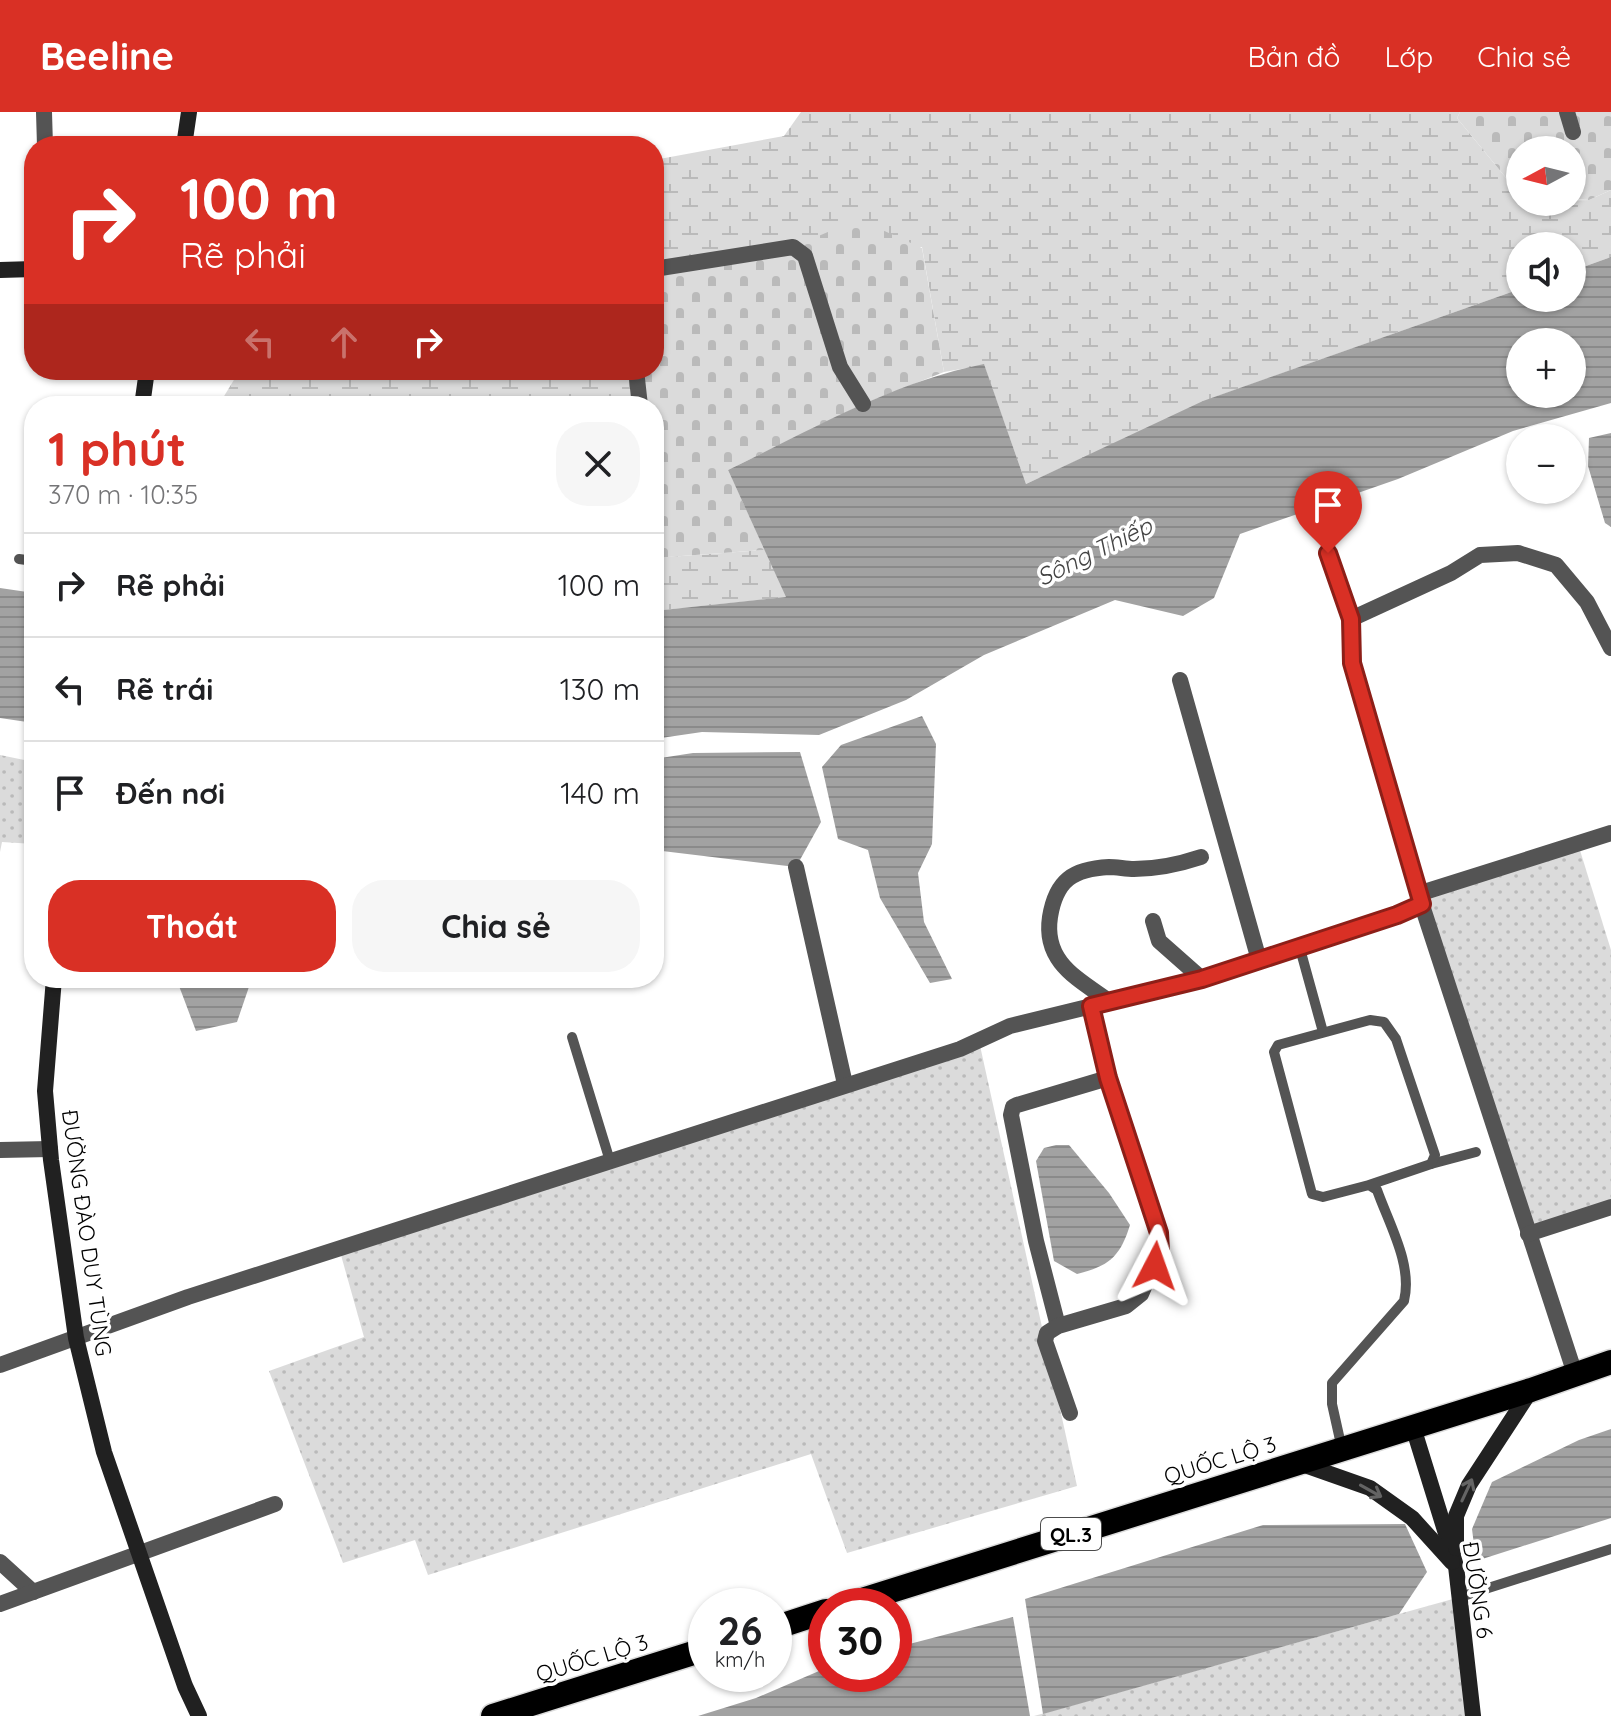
<!DOCTYPE html>
<html lang="vi">
<meta charset="utf-8">
<style>
:root{--surface:#fff;--page:#f6f6f6;--text:#202124;--muted:#757577;--line:#e0e0e0;--accent:#d93025}
body{margin:0;font-family:Quicksand,sans-serif;background:var(--page);color:var(--text);height:100vh;display:flex;flex-direction:column;font-size:30px;white-space:nowrap}
*{box-sizing:border-box;margin:0}
p{font-size:26px;color:var(--muted)}
.icon{flex:none;width:44px;height:44px;fill:none;stroke:currentColor;stroke-width:2;stroke-linecap:round;stroke-linejoin:round}
.map{position:relative;flex:1;overflow:hidden}
.details{position:absolute;left:24px;top:284px;width:640px;height:592px;display:flex;flex-direction:column;background:var(--surface);border-radius:32px;box-shadow:0 2px 6px #0004}
.details>*{flex:none}
.banner{position:absolute;left:24px;top:24px;width:640px;height:244px;border-radius:32px;box-shadow:0 2px 6px #0004;background:#d93025;color:#fff;overflow:hidden}
.needle{width:52px;rotate:263deg}
.buttons{position:absolute;left:1506px;top:24px;display:grid;gap:16px}
.buttons a{display:grid;place-items:center;width:80px;height:80px;border-radius:50%;background:var(--surface);box-shadow:0 2px 6px #0004;font-size:40px}
.speed{position:absolute;left:688px;top:1476px;display:flex;gap:16px;font-size:40px;font-weight:700;text-align:center}
.speed>*{display:grid;place-content:center;width:104px;height:104px;border-radius:50%;background:var(--surface);box-shadow:0 2px 6px #0004;line-height:1}
.speed small{font-size:20px;font-weight:400}
.speed .limit{border:12px solid #d22;background:#fff;color:#111}
.pin{position:absolute;display:grid;place-items:center;width:68px;height:68px;color:#fff;margin:-82px -34px;border-radius:50% 50% 50% 0;rotate:-45deg;box-shadow:0 0 8px #0007}
.pin .icon{rotate:45deg}
.me{position:absolute;width:88px;margin:-44px;rotate:4deg;stroke-linejoin:round;filter:drop-shadow(0 0 6px #0008)}
.turn{display:flex;align-items:center;gap:28px;height:168px;padding:0 24px;font-size:36px}
.turn .icon{width:104px;height:104px;stroke-width:2.5}
.turn b{display:block;font-size:56px;line-height:68px}
.lanes{display:flex;align-items:center;height:76px;padding:0 24px;background:#0003;justify-content:center;gap:40px;direction:ltr}
.lanes .off{opacity:.35}
.round{display:grid;place-items:center;flex:none;width:84px;height:84px;border-radius:32px;background:var(--page)}
.head{display:flex;align-items:center;justify-content:space-between;height:136px;padding:0 24px}
h1{font-size:48px;font-weight:700;line-height:60px;color:var(--accent)}
.cta{display:flex;gap:16px;margin-top:auto;padding:16px 24px}
.cta a{flex:1;height:92px;border-radius:32px;background:var(--accent);color:#fff;font-size:32px;font-weight:700;line-height:92px;text-align:center}
.cta a+a{background:var(--page);color:var(--text)}
ul{padding:0;list-style:none}
li{display:flex;align-items:center;gap:24px;height:104px;padding:0 24px;border-top:2px solid var(--line)}
li div{flex:1}
li b{display:block;font-size:30px}
li em{font-style:normal}
header{display:flex;align-items:center;gap:48px;box-sizing:border-box;height:112px;padding:0 40px;background:var(--accent);color:#fff}
header strong{font-size:38px}
nav{display:flex;gap:44px;margin-inline-start:auto;font-size:28px}
.map>svg:first-child{display:block}
.grass{fill:url(#grass-dots)}
.wetland{fill:url(#wetland-marsh)}
.cemetery{fill:url(#cemetery-stones)}
.water{fill:url(#water-rules);fill-rule:evenodd}
.lines{fill:none;stroke-linecap:round;stroke-linejoin:round}
.highway-casing{stroke:#dbdbdb;stroke-width:27}
.lane{stroke:#545454;stroke-width:10}
.street{stroke:#545454;stroke-width:16}
.secondary{stroke:#212121;stroke-width:16}
.highway{stroke:#000;stroke-width:24}
.oneway{stroke:#646464}
.route-casing{stroke:#8d1f18;stroke-width:20}
.route{stroke:#d93025;stroke-width:14}
.labels{text-anchor:middle;dominant-baseline:central;stroke-width:7;stroke-linejoin:round;paint-order:stroke}
.shield{fill:#fff;stroke:#4c4c4c;stroke-width:2}
.shield-label{font-size:20px;font-weight:bold;fill:#000}
.street-label{font-size:22px;fill:#000;stroke:#fff}
.water-label{font-size:24px;font-style:italic;fill:#434343;stroke:#fff}
</style>
<header>
<strong>Beeline</strong>
<nav><a>Bản đồ</a><a>Lớp</a><a>Chia sẻ</a></nav>
</header>
<div class="map">
<svg width="1611" height="1604" viewBox="0 0 1611 1604">
<defs>
<pattern id="grass-dots" width="8" height="8" patternUnits="userSpaceOnUse" patternTransform="scale(2)"><rect width="8" height="8" fill="#dbdbdb"/><path d="M2 2h.1M6 6h.1" fill="none" stroke="#bababa" stroke-width="1.8" stroke-linecap="round"/></pattern>
<pattern id="wetland-marsh" width="20" height="14" patternUnits="userSpaceOnUse" patternTransform="scale(2)"><rect width="20" height="14" fill="#dbdbdb"/><path d="M1 5h8M5 5V1M11 12h8M15 12V8" fill="none" stroke="#bababa"/></pattern>
<pattern id="cemetery-stones" width="16" height="16" patternUnits="userSpaceOnUse" patternTransform="scale(2)"><rect width="16" height="16" fill="#dbdbdb"/><path d="M2 7V4a2 2 0 0 1 4 0v3zM10 15v-3a2 2 0 0 1 4 0v3z" fill="#bababa"/></pattern>
<pattern id="water-rules" width="6" height="5" patternUnits="userSpaceOnUse" patternTransform="scale(2)"><rect width="6" height="5" fill="#a2a2a2"/><path d="M0 2.5h6" fill="none" stroke="#8a8a8a"/></pattern>
</defs>
<rect width="100%" height="100%" fill="#fff"/>
<g class="grass">
<path d="M0,643L34,650V732L2,730L0,740Z"/>
<path d="M1578,732L1611,838V1097L1528,1122L1418,782Z"/>
<path d="M979,929L1077,1374L847,1441L811,1342L428,1463L415,1428L343,1451L269,1259L364,1225L339,1136Z"/>
<path d="M1460,1485L1473,1604H1034L1399,1502Z"/>
</g>
<g class="wetland">
<path d="M801,0H1460L1457,6L1520,83V90L1589,88L1611,78V145L1572,159V134H1520V177L1215,285L1026,372L984,253L944,260L922,135H793L654,157V48L784,24Z"/>
<path d="M240,258H631L632,294H218Z"/>
<path d="M765,438L787,485L654,499V446Z"/>
</g>
<g class="cemetery">
<path d="M1460,0H1611V78L1589,88L1572,87V38H1520V83L1457,6Z"/>
<path d="M858,107L922,136L944,260L863,292L728,358L765,438L654,446V294H632L631,258H654V157L793,135Z"/>
</g>
<g class="water">
<path d="M1611,145V291L1513,319L1398,367L1240,422L1214,486L1183,504L1115,488L984,543L906,588L819,623L702,620L654,627V499L786,485L728,358C811,318 893,270 984,252L1026,372L1203,289L1520,177V186H1572V159ZM1520,230H1572V282H1520Z"/>
<path d="M1611,321V415L1605,411L1588,354L1589,326Z"/>
<path d="M0,476L34,481V611L0,606Z"/>
<path d="M922,604L936,632L932,732L918,761L924,810L952,867L930,871L880,786L868,738L838,727L822,655L841,633Z"/>
<path d="M800,640L821,710L796,755L654,738V647L693,641Z"/>
<path d="M176,866H252L237,910L196,919Z"/>
<path d="M1056,1033H1069L1109,1081L1130,1113C1120,1145 1109,1154 1077,1162L1054,1149L1036,1049L1044,1036Z"/>
<path d="M1611,1317V1406L1476,1449L1472,1417L1492,1370L1579,1328Z"/>
<path d="M1405,1412L1427,1460L1399,1502L1043,1602L1025,1487L1263,1413Z"/>
<path d="M1013,1505L1030,1604H698L756,1586L826,1556V1562H894V1536Z"/>
</g>
<g class="lines">
<defs>
<g id="highway">
<path d="M843,1494L1531,1278L1611,1250"/>
<path d="M774,1516L826,1499"/>
<path d="M493,1604L706,1537"/>
</g>
</defs>
<use href="#highway" class="highway-casing"/>
<g class="lane">
<path d="M19,447L34,449"/>
<path d="M1299,833L1323,920"/>
<path d="M572,925L610,1049"/>
<path d="M1431,1052L1476,1040"/>
<path d="M1342,1337L1332,1292V1271L1404,1189C1413,1153 1389,1112 1377,1078L1369,1073L1323,1085L1312,1082L1274,940L1278,933L1370,908L1384,910L1396,927L1435,1043L1431,1052L1369,1073"/>
<path d="M1460,1485L1611,1437"/>
</g>
<g class="street">
<path d="M44,0L45,34"/>
<path d="M1567,0L1573,20"/>
<path d="M654,157L793,135L805,144L840,255L863,292"/>
<path d="M636,258L640,294"/>
<path d="M1328,441L1351,507L1352,551L1415,772L1575,1262"/>
<path d="M1351,507L1451,461L1480,443L1518,441L1556,453L1587,490L1611,536"/>
<path d="M1180,568L1259,848"/>
<path d="M796,755L845,972"/>
<path d="M1418,782L1611,721"/>
<path d="M1153,809L1159,829L1202,867L1397,803L1422,792"/>
<path d="M1110,890C1079,867 1043,851 1050,805C1056,768 1073,757 1109,755C1117,755 1126,757 1134,757C1157,757 1180,752 1201,745"/>
<path d="M0,1038L50,1037"/>
<path d="M1528,1122L1611,1095"/>
<path d="M1058,1214L1036,1129L1011,1003L1013,995L1017,993L1108,966"/>
<path d="M0,1253L188,1185L960,937L1010,914L1202,867"/>
<path d="M1070,1301L1045,1229L1047,1221L1058,1214L1126,1194L1141,1182L1160,1138L1159,1121L1108,966L1091,894"/>
<path d="M0,1450L33,1480"/>
<path d="M0,1492L275,1392"/>
</g>
<g class="secondary">
<path d="M184,34L189,0"/>
<path d="M0,158L34,157"/>
<path d="M142,294L147,258"/>
<path d="M54,866L45,979L51,1048L76,1226L104,1340L185,1574L199,1604"/>
<path d="M1413,1315L1456,1454L1473,1604"/>
<path d="M1299,1351L1370,1376L1412,1406L1452,1450"/>
<path d="M1456,1436V1404L1469,1373L1531,1278"/>
</g>
<use href="#highway" class="highway"/>
</g>
<defs><path id="oneway-shaft" d="M-6 0H5M1.5-3L5.5 0L1.5 3" fill="none" stroke-width="1.6" stroke-linecap="round" stroke-linejoin="round" transform="scale(2)"/></defs>
<g class="oneway">
<use href="#oneway-shaft" transform="translate(1467 1378) rotate(-65)"/>
<use href="#oneway-shaft" transform="translate(1371 1379) rotate(29)"/>
</g>
<g class="lines">
<defs>
<path id="route" d="M1155,1154L1160,1138L1159,1121L1108,966L1091,894L1202,867L1397,803L1422,792L1352,551L1351,507L1328,441"/>
</defs>
<use href="#route" class="route-casing"/>
<use href="#route" class="route"/>
</g>
<g class="labels">
<rect class="shield" x="1041" y="1406" width="60" height="32" rx="6"/>
<g class="shield-label">
<text x="1071" y="1422">QL.3</text>
</g>
<g class="street-label">
<text transform="translate(87 1121) rotate(82)">ĐƯỜNG ĐÀO DUY TÙNG</text>
<text transform="translate(1220 1348) rotate(-17)">QUỐC LỘ 3</text>
<text transform="translate(1478 1478) rotate(81)">ĐƯỜNG 6</text>
<text transform="translate(592 1546) rotate(-17)">QUỐC LỘ 3</text>
</g>
<g class="water-label">
<text transform="translate(1094 439) rotate(-26)">Sông Thiếp</text>
</g>
</g>
</svg>
<div class="buttons">
<a><svg class="needle" viewBox="-14 -14 28 28"><path d="M0-13l5 13h-10z" fill="#e53935"/><path d="M0 13l5-13h-10z" fill="#757577"/></svg></a>
<a><svg class="icon" aria-label="sound" viewBox="0 0 24 24"><path d="M4 9h4l5-4v14l-5-4H4zM17 9q2 3 0 6"/></svg></a>
<a>+</a>
<a>−</a>
</div>
<div class="speed"><div>26<small>km/h</small></div><div class="limit">30</div></div>
<div class="pin" style="left:1328px;top:441px;background:#d93025"><svg class="icon" aria-label="arrive" viewBox="0 0 24 24"><path d="M6 21V4h12l-3 4 3 4H6"/></svg></div>
<svg class="me" style="left:1155px;top:1154px" viewBox="-20 -20 40 40"><path d="M0-17L14 15 0 8-14 15z" fill="#d93025" stroke="#fff" stroke-width="4"/></svg>
<div class="banner">
<div class="turn"><svg class="icon" aria-label="right" viewBox="0 0 24 24"><path d="M7 20v-9h11M14 6l5 5-5 5"/></svg><div><b>100 m</b>Rẽ phải</div></div>
<div class="lanes"><svg class="icon off" aria-label="left" viewBox="0 0 24 24"><path d="M17 20v-9H6M10 6l-5 5 5 5"/></svg><svg class="icon off" aria-label="ahead" viewBox="0 0 24 24"><path d="M12 20V5M6 11l6-6 6 6"/></svg><svg class="icon" aria-label="right" viewBox="0 0 24 24"><path d="M7 20v-9h11M14 6l5 5-5 5"/></svg></div>
</div>
<section class="details">
<div class="head"><div><h1>1 phút</h1><p>370 m · 10:35</p></div><a class="round"><svg class="icon" aria-label="close" viewBox="0 0 24 24"><path d="M6 6l12 12M18 6L6 18"/></svg></a></div>
<ul>
<li><svg class="icon" aria-label="right" viewBox="0 0 24 24"><path d="M7 20v-9h11M14 6l5 5-5 5"/></svg><div><b>Rẽ phải</b></div><em>100 m</em></li>
<li><svg class="icon" aria-label="left" viewBox="0 0 24 24"><path d="M17 20v-9H6M10 6l-5 5 5 5"/></svg><div><b>Rẽ trái</b></div><em>130 m</em></li>
<li><svg class="icon" aria-label="arrive" viewBox="0 0 24 24"><path d="M6 21V4h12l-3 4 3 4H6"/></svg><div><b>Đến nơi</b></div><em>140 m</em></li>
</ul>
<div class="cta"><a>Thoát</a><a>Chia sẻ</a></div>
</section>
</div>
